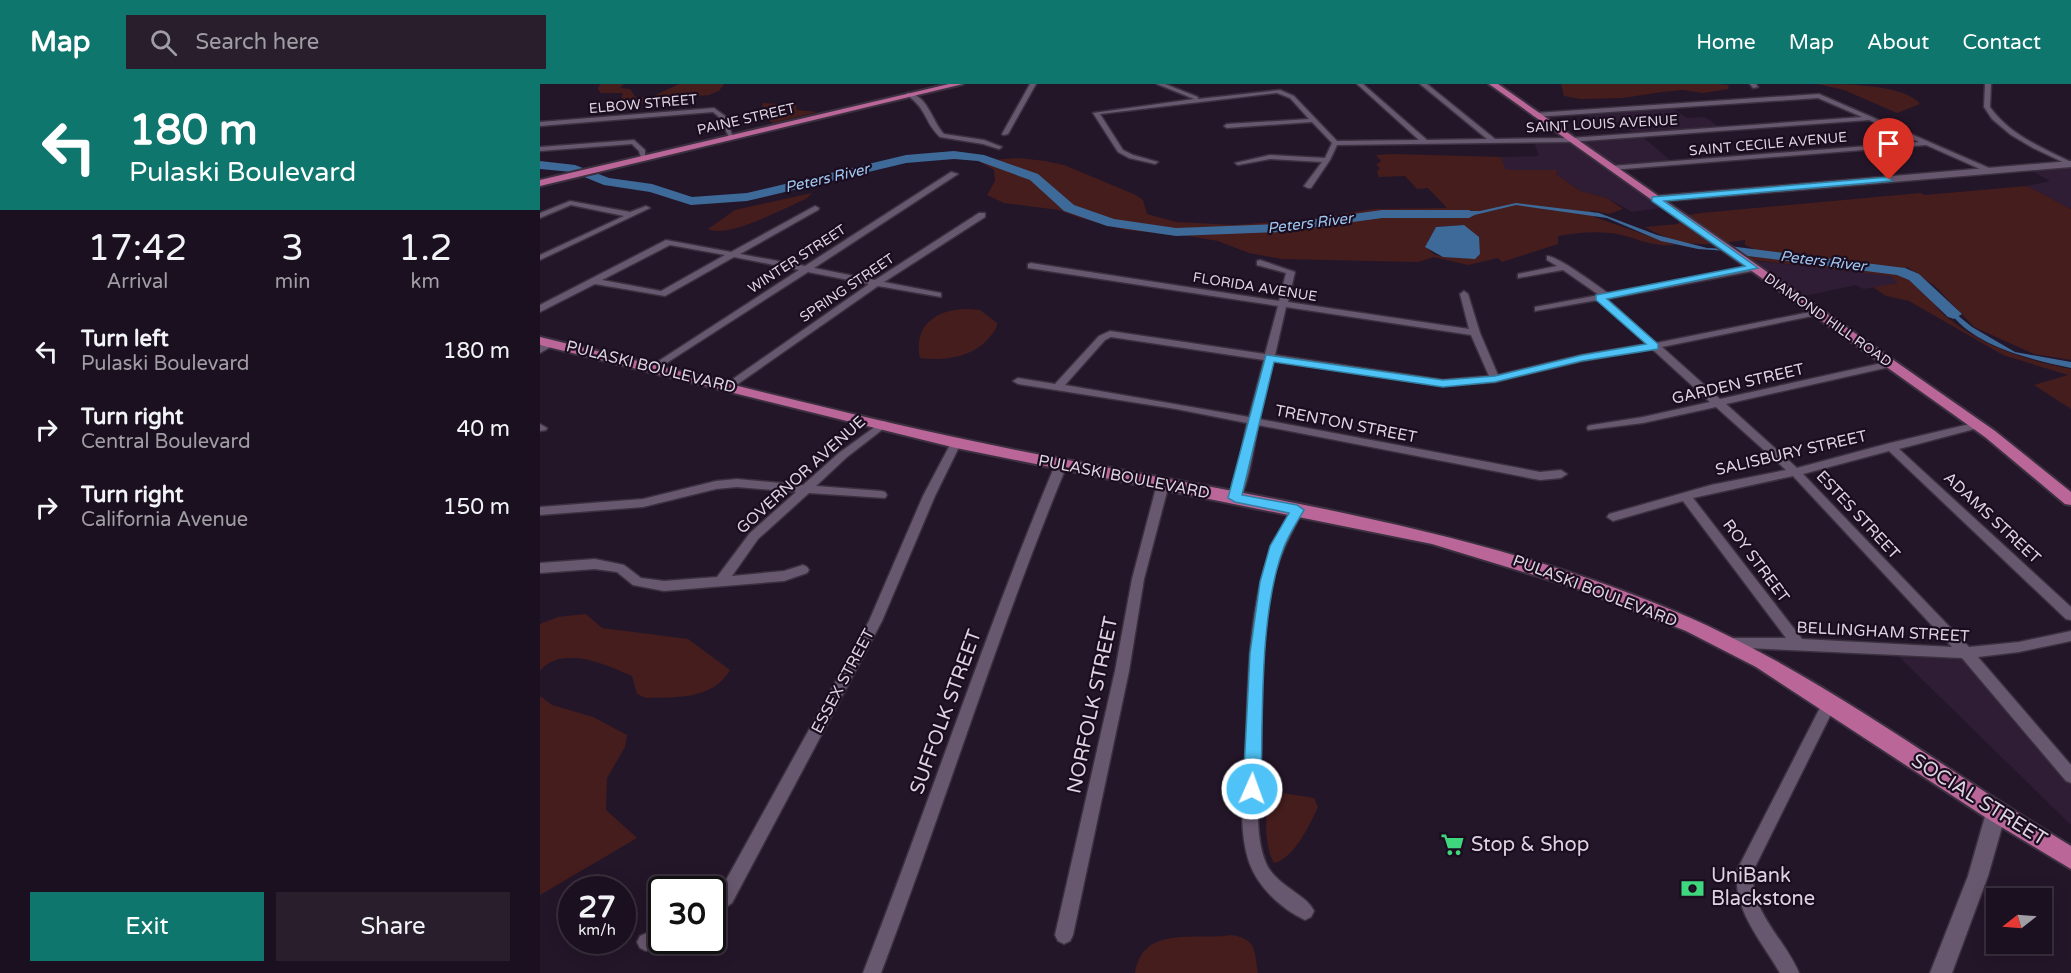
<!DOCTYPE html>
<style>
:root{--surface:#1b101f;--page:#281e2c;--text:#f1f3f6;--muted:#a09da4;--line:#39303d;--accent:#0f766e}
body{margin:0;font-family:"Varela Round",sans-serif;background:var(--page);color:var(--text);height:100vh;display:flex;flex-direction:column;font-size:22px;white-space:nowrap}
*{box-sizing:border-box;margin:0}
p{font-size:20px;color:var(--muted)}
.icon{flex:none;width:33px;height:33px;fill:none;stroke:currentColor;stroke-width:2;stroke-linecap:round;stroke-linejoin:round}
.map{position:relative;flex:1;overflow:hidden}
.drawer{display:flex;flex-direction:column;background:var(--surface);width:540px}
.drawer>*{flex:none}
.top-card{background:#0f766e;color:#fff;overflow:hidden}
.needle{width:39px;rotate:253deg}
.controls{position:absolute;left:1446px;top:804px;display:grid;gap:12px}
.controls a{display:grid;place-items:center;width:66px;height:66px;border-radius:0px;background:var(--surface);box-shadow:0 3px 15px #0003,0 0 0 2px var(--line);font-size:30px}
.speed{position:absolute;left:18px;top:792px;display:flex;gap:12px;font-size:30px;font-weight:700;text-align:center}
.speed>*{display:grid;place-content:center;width:78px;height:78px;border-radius:50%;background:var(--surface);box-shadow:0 3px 15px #0003,0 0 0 2px var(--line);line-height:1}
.speed small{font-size:15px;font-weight:400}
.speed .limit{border:3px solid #111;border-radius:9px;background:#fff;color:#111}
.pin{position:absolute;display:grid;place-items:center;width:51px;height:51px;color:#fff;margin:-62px -26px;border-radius:50% 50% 50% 0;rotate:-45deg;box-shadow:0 0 6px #0007}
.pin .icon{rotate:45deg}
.me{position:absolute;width:66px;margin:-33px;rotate:2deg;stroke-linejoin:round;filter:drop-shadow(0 0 4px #0008)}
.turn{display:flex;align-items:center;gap:21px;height:126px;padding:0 30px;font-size:27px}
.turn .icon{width:78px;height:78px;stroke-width:2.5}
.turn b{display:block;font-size:42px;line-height:51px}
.eta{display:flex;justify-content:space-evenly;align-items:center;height:102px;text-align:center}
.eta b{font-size:36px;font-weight:600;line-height:42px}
.action{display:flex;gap:12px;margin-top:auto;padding:12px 30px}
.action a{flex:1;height:69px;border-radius:0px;background:var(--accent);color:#fff;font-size:24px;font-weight:600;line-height:69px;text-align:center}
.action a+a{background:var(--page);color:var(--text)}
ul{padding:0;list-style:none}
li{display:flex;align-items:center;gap:18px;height:78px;padding:0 30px}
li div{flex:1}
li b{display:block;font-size:22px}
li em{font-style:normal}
header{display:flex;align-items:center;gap:36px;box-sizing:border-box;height:84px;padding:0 30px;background:var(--accent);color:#fff}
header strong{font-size:28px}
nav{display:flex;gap:33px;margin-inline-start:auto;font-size:21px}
.search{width:420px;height:54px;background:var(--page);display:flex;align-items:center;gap:15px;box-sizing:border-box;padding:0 21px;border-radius:0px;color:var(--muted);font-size:22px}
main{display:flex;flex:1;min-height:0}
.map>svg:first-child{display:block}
.built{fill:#2f1c35}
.green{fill:#451d1d;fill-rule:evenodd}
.water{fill:#3d6a99}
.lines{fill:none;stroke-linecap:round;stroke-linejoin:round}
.river{fill:#3d6a99;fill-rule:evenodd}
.minor-casing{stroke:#3b303f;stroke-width:3}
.tertiary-casing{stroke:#3b303f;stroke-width:3}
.primary-casing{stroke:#3b303f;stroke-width:4}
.minor{fill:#68586f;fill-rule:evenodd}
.tertiary{fill:#68586f;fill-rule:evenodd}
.primary{fill:#ba6698;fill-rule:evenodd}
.route{fill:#4fc3f7;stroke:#337fa1;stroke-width:1.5}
.labels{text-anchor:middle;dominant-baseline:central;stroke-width:4.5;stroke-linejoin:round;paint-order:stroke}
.far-street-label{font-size:14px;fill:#ded4e1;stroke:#1a0d1f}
.far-water-label{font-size:15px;font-style:italic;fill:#a0c7f1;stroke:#1a0d1f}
.street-label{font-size:16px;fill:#ded4e1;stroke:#1a0d1f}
.near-street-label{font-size:20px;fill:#ded4e1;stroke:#1a0d1f}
.near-poi-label{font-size:20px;fill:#ded4e1;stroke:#1a0d1f;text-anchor:start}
</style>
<header>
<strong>Map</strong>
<div class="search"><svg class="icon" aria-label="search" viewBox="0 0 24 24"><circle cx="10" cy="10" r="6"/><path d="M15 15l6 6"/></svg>Search here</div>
<nav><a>Home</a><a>Map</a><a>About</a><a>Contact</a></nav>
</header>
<main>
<section class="drawer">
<div class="top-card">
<div class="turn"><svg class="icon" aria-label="left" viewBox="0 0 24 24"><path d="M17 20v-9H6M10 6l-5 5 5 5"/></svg><div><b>180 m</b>Pulaski Boulevard</div></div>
</div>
<div class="eta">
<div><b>17:42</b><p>Arrival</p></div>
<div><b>3</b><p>min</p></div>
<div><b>1.2</b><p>km</p></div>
</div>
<ul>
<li><svg class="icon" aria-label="left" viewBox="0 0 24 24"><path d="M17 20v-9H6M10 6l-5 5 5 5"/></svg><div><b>Turn left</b><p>Pulaski Boulevard</p></div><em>180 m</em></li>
<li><svg class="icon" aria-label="right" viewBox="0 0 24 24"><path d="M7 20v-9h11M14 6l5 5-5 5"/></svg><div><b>Turn right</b><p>Central Boulevard</p></div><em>40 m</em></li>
<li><svg class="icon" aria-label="right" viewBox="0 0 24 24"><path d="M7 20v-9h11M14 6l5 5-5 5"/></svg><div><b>Turn right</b><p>California Avenue</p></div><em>150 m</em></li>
</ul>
<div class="action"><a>Exit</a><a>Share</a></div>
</section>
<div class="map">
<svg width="1531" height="889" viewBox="0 0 1531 889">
<rect width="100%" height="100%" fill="#241629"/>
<g class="built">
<path d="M1130,22L1147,34L1165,33L1181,44L1096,51L1079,38L1056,37L1042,28Z"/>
<path d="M1103,53L1131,77L1070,82L1129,123L1092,128L1067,114L1040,107L1016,90L1018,86H965L961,73L999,72L994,58Z"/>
<path d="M1531,82V125L1487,102L1510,97L1490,86Z"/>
<path d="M1203,176L1329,188L1351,192L1359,199L1323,205L1316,201L1260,213Z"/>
<path d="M1354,568L1421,570L1531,687V741Z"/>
</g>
<g class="green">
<path d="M60,0H84L80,4L90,5L96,14L111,13L139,0H184L179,7L169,11L126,14L98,20L85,18L81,15L83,9H61L58,5Z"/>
<path d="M1021,0H1179L1188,1L1189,5L1163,9L1143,6L1122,8L1083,14L1040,15L1024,12Z"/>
<path d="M1278,0C1302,0 1365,0 1380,20L1357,29L1304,6Z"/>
<path d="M223,19L256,21L257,26L277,28L233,39L227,35L232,31L233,25L222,23Z"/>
<path d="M853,70L961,73L966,86H1018L1016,90L1040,107L1067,114L1083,125L1069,130L1050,126L1057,131L1054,133L1135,161C1106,163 1096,152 1070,149C1053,147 1035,149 1018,152V160L962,178L958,174L928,181L894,173L878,178L742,175L709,169L678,157L649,152L585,146L540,134L519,126L464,119L447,111L455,97L454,86L439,77L479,74L505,77L524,81L596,111L603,116L607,130L636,138L694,141L771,135L833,125L907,124L888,104L877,105L865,92L839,93L837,88L840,84L836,81L841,77L836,71ZM924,141L912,173C901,173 891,172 886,161L896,143Z"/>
<path d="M1487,102L1531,125V276L1494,270L1434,243L1395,202L1367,183L1361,189C1386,199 1388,218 1407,233C1442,263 1487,276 1531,285V325L1494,301L1528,291L1463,271L1369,217L1346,212L1333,203L1358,199L1351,192L1204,175L1199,169H1223L1205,161V156C1165,162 1141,164 1105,143L1138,140L1143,132L1161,129L1380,109L1385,111Z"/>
<path d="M272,109L266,115C246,123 188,155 168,145L195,126Z"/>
<path d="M427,225L440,226L457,239C457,246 452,250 448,255C431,274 403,277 380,274C373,241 397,225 427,225Z"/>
<path d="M46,530L62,544L148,555L190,586C172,616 137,613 106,614L97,610L92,592C67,581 22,560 0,587V540L18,533Z"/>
<path d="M0,612L12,621L53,633L87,651L85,663L67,694L66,726L97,754L0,811Z"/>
<path d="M736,708L774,714L778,723C770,740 754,775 734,779C724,762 725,731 729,712Z"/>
<path d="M691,851C717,855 714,866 718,889H595C603,840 655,857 691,851Z"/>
</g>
<g class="water">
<path d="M976,119L1059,129L1117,151L1167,164L1218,166L1216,169L1158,165L1121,157L1067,134L976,121L922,134L904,133L898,127H940Z"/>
<path d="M924,141L939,153L940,170L935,175L903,173L885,163L896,143Z"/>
<path d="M1393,211L1432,243L1475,268L1531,278V284C1493,276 1437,263 1412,231C1406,224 1398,220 1393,211Z"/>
</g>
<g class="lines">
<g class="river">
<path d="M414,67L444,71L498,90L534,121L574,135L636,144L740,140L842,126H929L936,130L929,134H842L740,148L636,152L567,142L524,127L490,96L438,77L414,75L366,79L207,117L151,121L110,108L64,101L32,88L0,85V77L35,81L69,94L112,100L152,113L207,109L366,71Z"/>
<path d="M1189,162L1365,184L1379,190L1422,230L1414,235L1408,233L1369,196L1357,191L1184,169L1182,166Z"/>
</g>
<defs>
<g id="minor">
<path d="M490,0H496L468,50L463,51L462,50Z"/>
<path d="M617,0H625L658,13V15L740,6L754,12L797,57L879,56L817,0H823L887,56L947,55L880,0H887L955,55L1030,54L1322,33L1278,14L995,33L992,31L995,29L1279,10L1456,87L1449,89L1386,61L1071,86L1067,84L1071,82L1379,58L1329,36L1030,58L797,61L790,76L771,104H768L764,102L782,78L730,75L698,81L695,79L730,71L785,74L792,59L772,38L687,44L684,42L687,40L769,35L750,14L737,9L560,30L583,66L593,71L618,78L615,80L589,74L578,68L553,29L654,15Z"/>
<path d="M1210,0H1216L1218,3L1213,4Z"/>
<path d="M1445,0H1451L1450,23C1470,51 1501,63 1531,78V82L1493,64L1471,51L1452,35L1444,23Z"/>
<path d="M367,9C388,10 392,38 404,50L444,56L462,63L459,65L443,60L400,53C384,38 388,26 367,11Z"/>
<path d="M174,24L185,32L193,53H189L179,33L173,28L0,42V38Z"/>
<path d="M94,56L105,66V74H101L99,67L92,60L0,67V63Z"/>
<path d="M411,88L418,90L274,184L335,196L439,129H445V133L344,198L401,209V213L338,202L192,304H184L183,302L329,200L268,188L114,287L111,286V282L259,186L194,173L125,212L55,200L0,228V221L126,156L191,168L275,122L279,124L278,126L200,170L265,182ZM130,161L185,171L121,207L62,196Z"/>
<path d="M30,117L90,128L106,122L110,124L0,176V171L84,132L31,121L0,134V129Z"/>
<path d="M1007,172C1018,172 1056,201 1068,209L1216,182L1217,184L1213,187L1067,215L1116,259L1280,226V230L1277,231L1122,263L1180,315L1351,277L1354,278V282L1186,320L1257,384L1350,359L1438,338L1442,339L1443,341L1442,343L1359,365L1531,523V536L1526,535L1349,367L1263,390L1429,563L1479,558L1531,547V557L1479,568L1438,573L1531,681V699L1526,697L1422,574L1183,563L1181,559L1183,555L1188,554H1246L1143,417L1073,437L1067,433L1069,430L1171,401L1246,386L1176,323L1103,339L1048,346L1047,344L1048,342L1052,341L1103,333L1170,318L1112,265L1042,277L955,298L903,302L733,277L719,335L1000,388L1021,386L1027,390L1021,394L1000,396L718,341C715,356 708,413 695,418L689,414L698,384L707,339L636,325L478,300L473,297L478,294L515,300L559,252L570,247L725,270L738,222L488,184V180L491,179L739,217L746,189L717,181V177L720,176L755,188L748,218L929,245L920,210L924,207L928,210L940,249L958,291L1042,271L1107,260L1058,216L995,227V223L1059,211L1023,186L978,194V190L1017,182L1007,176ZM746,223L931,251L949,292L903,296L735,271ZM571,253L724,276L709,333L525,301L565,256ZM1253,392L1412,563L1262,555L1153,414Z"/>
<path d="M11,256L16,259L14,261L0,269V262Z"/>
<path d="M343,337L347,338L348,340L347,342L307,373L276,402L341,407L345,408L347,411L345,414L269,409L218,455L192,492L244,487L263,481L267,483L269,486L267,489L244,497L124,507L93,501L77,488L55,485L0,489V479L55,475L84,481L101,494L124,497L177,493L210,449L256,408L197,403L176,405L103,423L0,431V423L103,415L176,397L197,395L263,401L299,369Z"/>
<path d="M0,340L7,344L6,346L0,347Z"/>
<path d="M416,356L421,359L395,412L342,537L192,819L172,833V813L180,807L329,537L383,412L411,359Z"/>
<path d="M521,377L527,381C458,548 405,720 341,889H323C389,720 445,548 515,381Z"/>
<path d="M623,396L629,400L604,495L589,587L533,851L530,857L524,860L518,857L515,851L575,587L592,495L617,400Z"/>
<path d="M757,422L763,426C751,450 739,471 733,497C721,551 722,607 721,661C720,696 712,746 726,779C736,802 766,810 774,827L771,833L765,836C741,825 718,803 709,778C697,742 704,698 706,660C708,606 708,550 721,497C727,471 739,450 751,426Z"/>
<path d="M1289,614L1294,616L1296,620L1213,787C1210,829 1244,853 1259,889H1240C1221,856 1193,827 1197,786L1284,616Z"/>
<path d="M122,842V856L128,857L106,867L100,864L97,858L100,852Z"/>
</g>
<g id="tertiary">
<path d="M1531,77V83L1115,118L1110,115L1115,112Z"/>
<path d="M1456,720L1463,723L1466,729L1448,792L1412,889H1390L1428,792L1446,729L1449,723Z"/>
</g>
<g id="primary">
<path d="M409,0H423L0,102V96Z"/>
<path d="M949,0H958L1455,347L1531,408V421L1525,420L1445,353Z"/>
<path d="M0,253C162,292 323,336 486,368C699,410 920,440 1122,522C1269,581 1396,681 1531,762V785L1445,733L1216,583L1146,547L1036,504L892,460L416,364L0,261Z"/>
</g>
</defs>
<use href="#minor" class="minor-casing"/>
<use href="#tertiary" class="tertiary-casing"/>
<use href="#primary" class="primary-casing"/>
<use href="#minor" class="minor"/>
<use href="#tertiary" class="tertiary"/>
<use href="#primary" class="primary"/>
</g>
<path class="route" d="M1349,93L1352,97L1124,117L1218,184L1067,215L1118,260V265L1042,277L955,298L903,303L734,278L702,411L757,421L764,426C757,438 749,450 744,463C719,527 723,634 721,705L718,710L712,713L706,710L703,705L710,569L720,498L730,462L749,429L695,418L688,414L726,271L903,296L955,292L1042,271L1106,260L1056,216V211L1205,182L1112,117V113Z"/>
<defs>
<symbol id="supermarket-bare" viewBox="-9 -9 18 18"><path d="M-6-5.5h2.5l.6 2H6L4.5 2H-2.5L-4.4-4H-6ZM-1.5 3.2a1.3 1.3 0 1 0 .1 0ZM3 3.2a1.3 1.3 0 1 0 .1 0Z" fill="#3fd77d" stroke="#1a0d1f" stroke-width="2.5" paint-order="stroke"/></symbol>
<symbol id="bank-bare" viewBox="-9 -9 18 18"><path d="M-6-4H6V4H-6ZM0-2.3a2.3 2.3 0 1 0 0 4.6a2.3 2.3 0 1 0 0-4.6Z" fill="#3fd77d" stroke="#1a0d1f" stroke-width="2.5" paint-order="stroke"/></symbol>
</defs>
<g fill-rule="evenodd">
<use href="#supermarket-bare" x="896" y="744" width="33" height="33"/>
<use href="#bank-bare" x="1136" y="788" width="33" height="33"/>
</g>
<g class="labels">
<g class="far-street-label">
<text transform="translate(103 20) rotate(-5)">ELBOW STREET</text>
<text transform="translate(206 35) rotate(-13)">PAINE STREET</text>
<text transform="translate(1062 40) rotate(-3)">SAINT LOUIS AVENUE</text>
<text transform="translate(1228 60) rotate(-5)">SAINT CECILE AVENUE</text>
<text transform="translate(257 175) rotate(-33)">WINTER STREET</text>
<text transform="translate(715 203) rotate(9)">FLORIDA AVENUE</text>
<text transform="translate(307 204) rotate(-34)">SPRING STREET</text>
<text transform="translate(1288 236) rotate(35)">DIAMOND HILL ROAD</text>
</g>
<g class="far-water-label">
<text transform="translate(287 94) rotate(-13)">Peters River</text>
<text transform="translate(770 139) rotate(-7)">Peters River</text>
<text transform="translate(1283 177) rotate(7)">Peters River</text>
</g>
<g class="street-label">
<text transform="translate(111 283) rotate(14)">PULASKI BOULEVARD</text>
<text transform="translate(1198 300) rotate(-13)">GARDEN STREET</text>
<text transform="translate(806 340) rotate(11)">TRENTON STREET</text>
<text transform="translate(1251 369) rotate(-13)">SALISBURY STREET</text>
<text transform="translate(261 391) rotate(-42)">GOVERNOR AVENUE</text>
<text transform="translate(584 393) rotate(11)">PULASKI BOULEVARD</text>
<text transform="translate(1318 431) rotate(47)">ESTES STREET</text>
<text transform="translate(1452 434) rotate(43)">ADAMS STREET</text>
<text transform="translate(1216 477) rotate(53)">ROY STREET</text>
<text transform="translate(1055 507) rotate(21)">PULASKI BOULEVARD</text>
<text transform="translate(1343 548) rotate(3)">BELLINGHAM STREET</text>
<text transform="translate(303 597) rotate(-62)">ESSEX STREET</text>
</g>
<g class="near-street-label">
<text transform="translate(553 621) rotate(-78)">NORFOLK STREET</text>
<text transform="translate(406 628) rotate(-70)">SUFFOLK STREET</text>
<text transform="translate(1439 716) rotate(32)">SOCIAL STREET</text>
</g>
<g class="near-poi-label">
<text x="931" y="761">Stop &amp; Shop</text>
<text x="1171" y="792">UniBank<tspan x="1171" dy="23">Blackstone</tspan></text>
</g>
</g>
</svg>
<div class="controls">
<a><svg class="needle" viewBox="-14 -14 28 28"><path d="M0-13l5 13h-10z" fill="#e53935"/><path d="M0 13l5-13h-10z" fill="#a09da4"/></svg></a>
</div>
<div class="speed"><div>27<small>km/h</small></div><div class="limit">30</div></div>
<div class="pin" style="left:1349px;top:96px;background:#d93025"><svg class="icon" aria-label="arrive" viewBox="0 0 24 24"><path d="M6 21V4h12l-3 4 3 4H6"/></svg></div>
<svg class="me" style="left:712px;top:705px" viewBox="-20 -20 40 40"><circle r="17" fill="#4fc3f7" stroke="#fff" stroke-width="3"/><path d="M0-11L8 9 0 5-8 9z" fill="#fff"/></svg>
</div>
</main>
